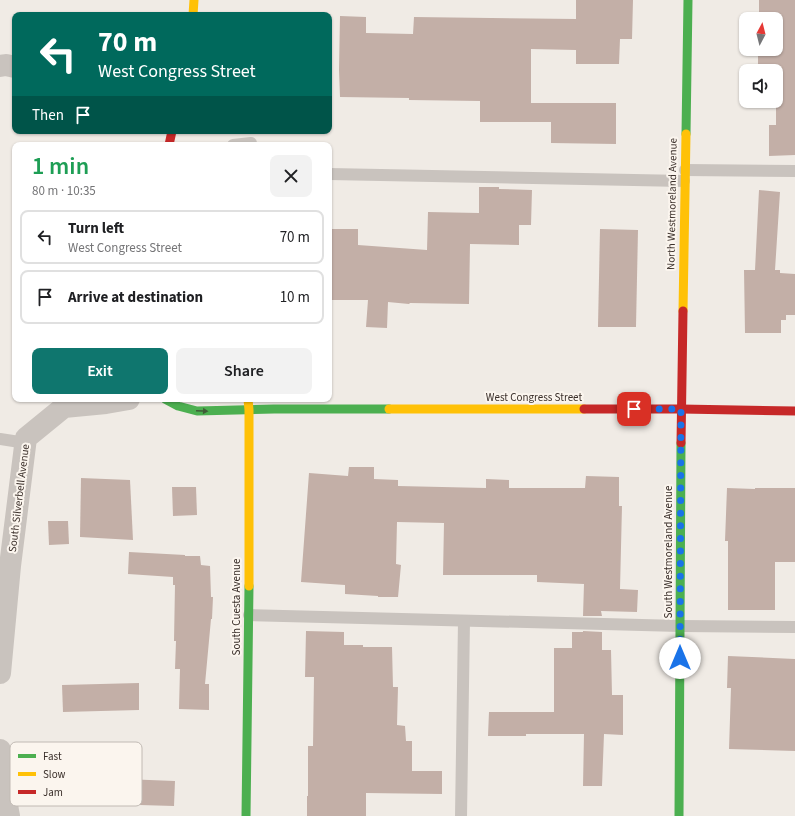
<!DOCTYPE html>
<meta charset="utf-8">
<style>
:root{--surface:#fff;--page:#f2f2f2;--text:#202124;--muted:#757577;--line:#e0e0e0;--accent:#0f766e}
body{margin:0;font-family:"Source Sans 3",sans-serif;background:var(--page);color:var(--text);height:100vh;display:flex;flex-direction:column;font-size:15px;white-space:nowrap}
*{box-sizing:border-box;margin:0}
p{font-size:13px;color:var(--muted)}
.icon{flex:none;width:22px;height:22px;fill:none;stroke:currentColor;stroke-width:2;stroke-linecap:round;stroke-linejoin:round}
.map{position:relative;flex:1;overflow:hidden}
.sheet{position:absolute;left:12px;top:142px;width:320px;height:260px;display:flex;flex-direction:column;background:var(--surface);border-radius:8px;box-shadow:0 1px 3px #0004}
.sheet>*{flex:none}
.top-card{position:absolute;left:12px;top:12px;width:320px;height:122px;border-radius:8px;box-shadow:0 1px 3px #0004;background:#00695c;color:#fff;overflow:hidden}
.needle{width:26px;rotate:7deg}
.fabs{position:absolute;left:739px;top:12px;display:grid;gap:8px}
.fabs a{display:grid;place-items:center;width:44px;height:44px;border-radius:8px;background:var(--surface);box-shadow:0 1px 3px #0004;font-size:20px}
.pin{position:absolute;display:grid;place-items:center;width:34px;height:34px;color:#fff;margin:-17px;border-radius:8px;box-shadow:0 2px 6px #0006}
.me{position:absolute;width:44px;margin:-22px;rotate:0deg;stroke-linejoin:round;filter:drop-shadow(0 0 3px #0008)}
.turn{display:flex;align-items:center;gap:14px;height:84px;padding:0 20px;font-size:18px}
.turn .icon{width:52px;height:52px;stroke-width:2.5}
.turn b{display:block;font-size:28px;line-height:34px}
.then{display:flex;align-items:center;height:38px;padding:0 20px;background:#0003;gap:8px;font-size:15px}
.round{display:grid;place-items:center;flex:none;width:42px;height:42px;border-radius:8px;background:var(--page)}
.summary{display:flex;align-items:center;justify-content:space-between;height:68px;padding:0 20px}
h1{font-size:24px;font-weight:600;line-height:30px;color:#1e9e55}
.primary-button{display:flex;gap:8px;margin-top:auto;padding:8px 20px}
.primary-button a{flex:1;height:46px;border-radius:8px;background:var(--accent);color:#fff;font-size:16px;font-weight:600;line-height:46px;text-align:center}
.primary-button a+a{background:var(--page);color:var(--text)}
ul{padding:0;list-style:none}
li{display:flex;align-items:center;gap:12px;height:54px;margin:0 8px 6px;padding:0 12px;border:2px solid var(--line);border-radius:8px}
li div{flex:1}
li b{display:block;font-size:15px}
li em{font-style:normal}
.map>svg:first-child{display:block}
.building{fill:#c3afa7}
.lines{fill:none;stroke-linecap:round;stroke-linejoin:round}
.lane{stroke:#c9c3be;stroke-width:12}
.street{stroke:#c9c3be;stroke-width:22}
.fast{stroke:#4caf50;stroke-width:9}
.slow{stroke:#ffc107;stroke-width:9}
.jam{stroke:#c62828;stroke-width:9}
.oneway{fill:#415c38}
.route{stroke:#1a73e8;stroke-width:7;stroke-dasharray:0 12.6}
.labels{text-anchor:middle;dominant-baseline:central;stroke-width:4;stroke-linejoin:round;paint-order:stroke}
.street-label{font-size:11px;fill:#3b302b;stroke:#fbf5ee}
.key{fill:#fbf5ee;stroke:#c1bab4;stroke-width:1}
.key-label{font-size:11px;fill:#3b302b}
</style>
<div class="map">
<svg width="795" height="816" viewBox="0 0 795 816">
<rect width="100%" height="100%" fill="#f0ebe5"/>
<g class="building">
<path d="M576,0H633L632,39H620L619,64H576V50L531,49V103H616V144L551,143V122H480V101L409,100V98L340,97L339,70L340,16L366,17V33L413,34L414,17L576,19Z"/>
<path d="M759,0H795V155L769,156V125H776V71H758V49H776V19H759Z"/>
<path d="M479,187H499V189L532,190L531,225H519V245L470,244L469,304L410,303L409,304L388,302L387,328L366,327L368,300H329V229H358V245L427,250L428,212L479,213Z"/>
<path d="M759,190L780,192L775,270H780V273L795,274V315H786V320H781V333H745L744,270H755Z"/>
<path d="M600,229L638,230L636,327H598Z"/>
<path d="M349,467H374V479L398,480V486L486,488V479L509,480V488H585L586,476L619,477V506H622L620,589L638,590L637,612L601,611L602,616H583L584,584L537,582V575H443L444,523L397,522L396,564L401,565L398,597H378V596L345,594V585L301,582L309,473L348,476Z"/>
<path d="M81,478L130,480L133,540L80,537Z"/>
<path d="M172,487H196L197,515L173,516Z"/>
<path d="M727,488L755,489V488H795V562H775V610H728V541H725Z"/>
<path d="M48,521H68L69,544L49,545Z"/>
<path d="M129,552L185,555V556H200L201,565L210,566L211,597H213L212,619H211L205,684H209V710L179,709L180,669H175L176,641H174L175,585H173V577L128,574Z"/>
<path d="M306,631L344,632V645H363V647H392L393,687H398L397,725L405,726L406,741H412V771H442V794L366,793V816H307V796H308V746H313L314,677H305Z"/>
<path d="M583,631L602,632V650H611L612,695H623V735L604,734L602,786H583L584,734H526V736H488L489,712H554V648H572V632H583Z"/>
<path d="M728,656L795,659V751L729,749L731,688H727Z"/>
<path d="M139,683V710L63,712L62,685Z"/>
<path d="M72,777L175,781L174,806L71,803Z"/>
</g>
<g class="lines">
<g class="lane">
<path d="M233,145L251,143"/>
<path d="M685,170L795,171"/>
<path d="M329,174L684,181"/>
<path d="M0,439L26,443"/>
<path d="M249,615L680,626L795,627"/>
<path d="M461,816L464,621"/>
</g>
<g class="street">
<path d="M0,66L6,65L15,67"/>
<path d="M0,673L10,566L26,438L64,407L106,403L129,399"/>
<path d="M0,750L8,811L9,816"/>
</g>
<g class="fast">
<path d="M686,134L688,0"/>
<path d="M165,399L178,406L197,411L274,409H389"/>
<path d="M246,816L249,586"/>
<path d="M679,816L681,443"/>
</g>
<g class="slow">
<path d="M193,15L194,0"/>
<path d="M683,311L686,134"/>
<path d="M248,399L249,410V586"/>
<path d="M389,409H584"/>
</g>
<g class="jam">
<path d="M169,145L172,131"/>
<path d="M584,409H681L795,411"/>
<path d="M681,443L683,311"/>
</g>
</g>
<defs><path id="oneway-solid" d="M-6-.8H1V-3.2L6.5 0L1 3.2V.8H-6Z"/></defs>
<use class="oneway" href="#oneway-solid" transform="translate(202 411) rotate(3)"/>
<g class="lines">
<path class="route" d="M634,409H681L680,658"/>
</g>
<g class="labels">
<g class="street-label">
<text transform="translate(672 204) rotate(-89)">North Westmoreland Avenue</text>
<text x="534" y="397">West Congress Street</text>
<text transform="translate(19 498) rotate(-83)">South Silverbell Avenue</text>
<text transform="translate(668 552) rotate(-90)">South Westmoreland Avenue</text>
<text transform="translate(236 607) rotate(-90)">South Cuesta Avenue</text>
</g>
</g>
<rect x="10" y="742" width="132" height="64" rx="6" class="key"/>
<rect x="18" y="754" width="18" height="4" fill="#4caf50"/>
<rect x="18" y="772" width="18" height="4" fill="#ffc107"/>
<rect x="18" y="790" width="18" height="4" fill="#c62828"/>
<g class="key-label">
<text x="43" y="760">Fast</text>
<text x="43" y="778">Slow</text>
<text x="43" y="796">Jam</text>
</g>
</svg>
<div class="fabs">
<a><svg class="needle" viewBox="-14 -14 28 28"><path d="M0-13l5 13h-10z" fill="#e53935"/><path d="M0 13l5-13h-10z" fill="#757577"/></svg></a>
<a><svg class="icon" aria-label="sound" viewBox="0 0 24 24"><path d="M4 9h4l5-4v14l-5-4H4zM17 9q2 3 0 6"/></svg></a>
</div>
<div class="pin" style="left:634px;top:409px;background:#d93025"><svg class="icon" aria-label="arrive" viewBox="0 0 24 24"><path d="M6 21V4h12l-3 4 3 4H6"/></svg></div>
<svg class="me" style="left:680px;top:658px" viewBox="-20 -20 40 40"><circle r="19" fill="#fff"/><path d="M0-13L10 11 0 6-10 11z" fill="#1a73e8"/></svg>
<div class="top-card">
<div class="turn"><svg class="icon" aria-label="left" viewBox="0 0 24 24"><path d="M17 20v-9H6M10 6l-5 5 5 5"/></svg><div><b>70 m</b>West Congress Street</div></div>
<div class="then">Then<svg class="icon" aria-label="arrive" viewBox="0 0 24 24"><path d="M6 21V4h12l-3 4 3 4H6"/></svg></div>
</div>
<section class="sheet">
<div class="summary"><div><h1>1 min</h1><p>80 m · 10:35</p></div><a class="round"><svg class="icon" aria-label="close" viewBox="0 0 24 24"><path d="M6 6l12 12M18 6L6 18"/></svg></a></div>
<ul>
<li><svg class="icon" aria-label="left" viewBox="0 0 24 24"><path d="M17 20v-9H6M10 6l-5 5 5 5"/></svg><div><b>Turn left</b><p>West Congress Street</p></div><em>70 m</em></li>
<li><svg class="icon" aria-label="arrive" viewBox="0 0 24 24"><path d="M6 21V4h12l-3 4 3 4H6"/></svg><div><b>Arrive at destination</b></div><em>10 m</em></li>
</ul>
<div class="primary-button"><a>Exit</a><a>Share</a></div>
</section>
</div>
